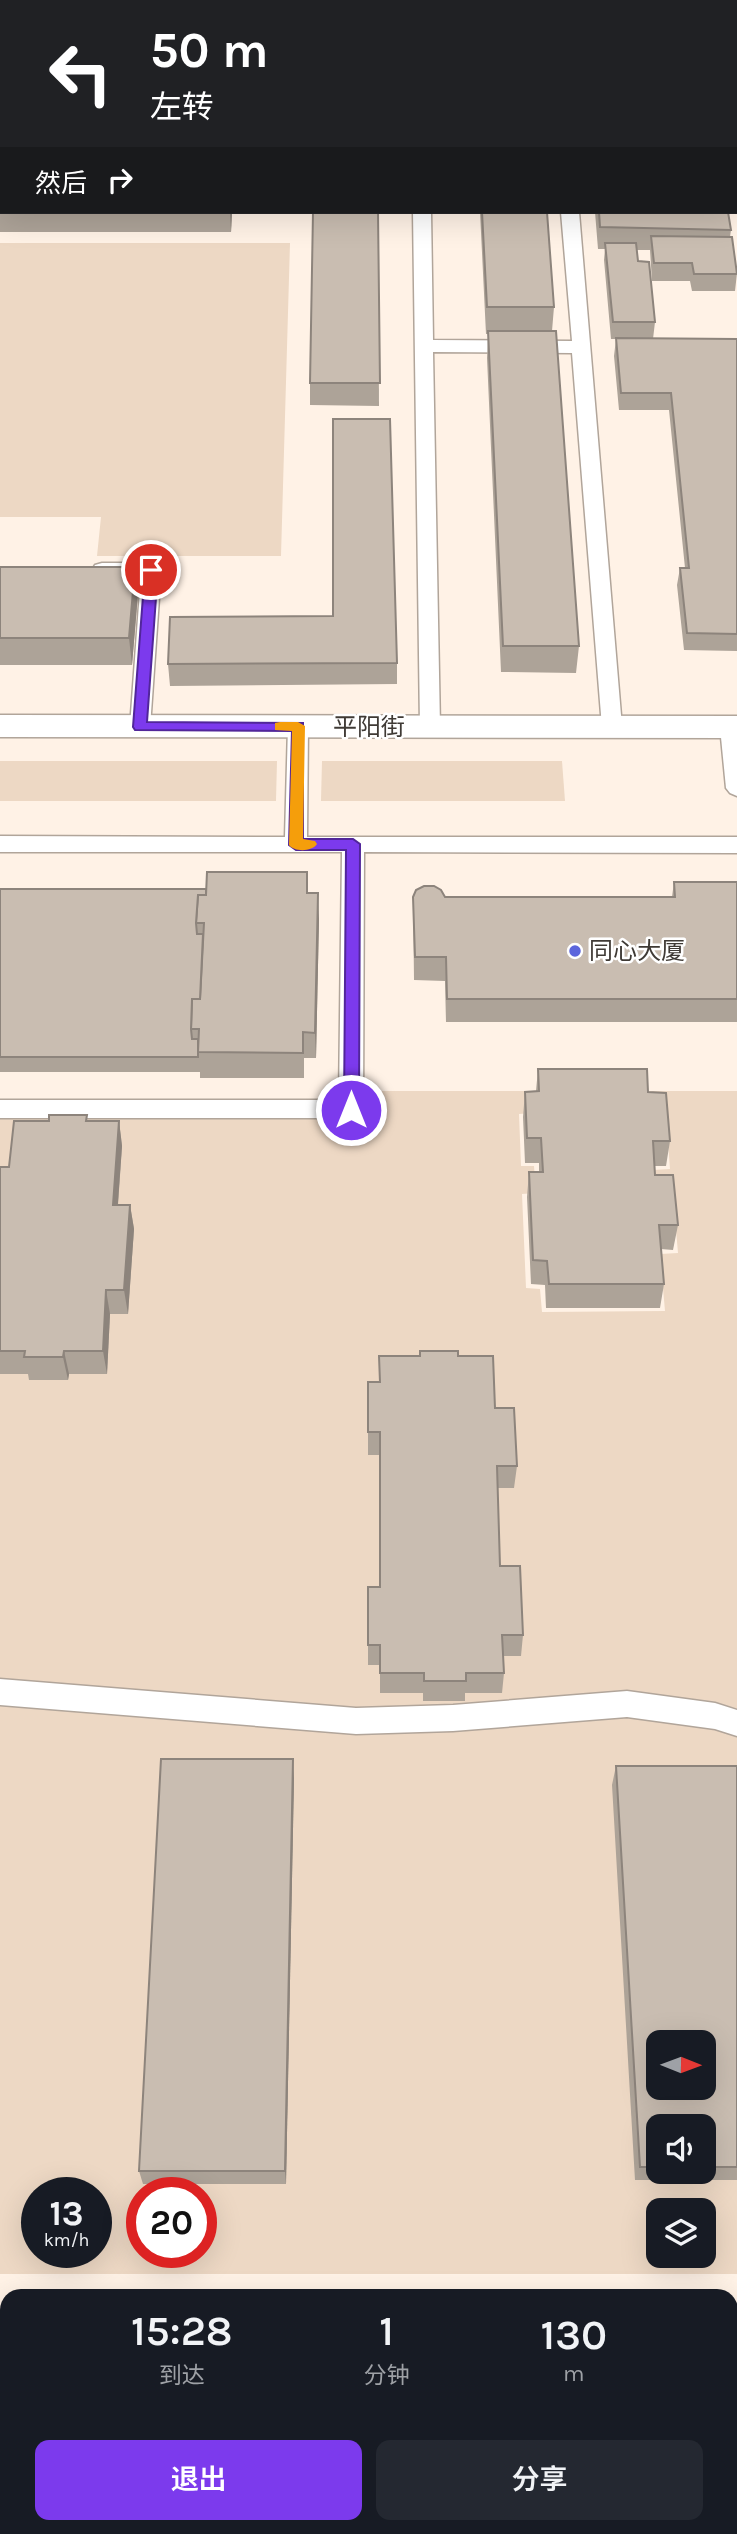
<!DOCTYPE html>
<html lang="zh">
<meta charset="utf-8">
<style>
:root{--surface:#171b24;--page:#242831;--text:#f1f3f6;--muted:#9ea1a6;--accent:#7c3aed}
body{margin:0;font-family:Karla,"Noto Sans SC",sans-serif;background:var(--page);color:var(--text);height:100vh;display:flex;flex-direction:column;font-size:26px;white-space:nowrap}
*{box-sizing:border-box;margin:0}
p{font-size:23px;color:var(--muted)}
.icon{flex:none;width:38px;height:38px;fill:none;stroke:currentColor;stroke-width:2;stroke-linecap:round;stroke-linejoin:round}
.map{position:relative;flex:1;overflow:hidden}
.side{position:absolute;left:0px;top:2289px;width:738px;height:245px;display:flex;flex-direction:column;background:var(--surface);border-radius:21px 21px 0 0;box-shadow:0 7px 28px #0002}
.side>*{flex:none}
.top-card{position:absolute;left:0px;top:0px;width:738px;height:214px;box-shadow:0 7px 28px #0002;background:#202124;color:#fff;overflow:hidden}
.needle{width:46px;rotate:91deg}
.controls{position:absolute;left:646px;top:2030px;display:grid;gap:14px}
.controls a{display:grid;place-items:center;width:70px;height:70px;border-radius:14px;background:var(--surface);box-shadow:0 7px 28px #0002;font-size:35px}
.speed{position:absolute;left:21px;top:2177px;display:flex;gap:14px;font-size:35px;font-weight:700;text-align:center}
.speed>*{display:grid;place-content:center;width:91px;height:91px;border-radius:50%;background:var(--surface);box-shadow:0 7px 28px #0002;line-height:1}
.speed small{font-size:18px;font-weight:400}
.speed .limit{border:10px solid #d22;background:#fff;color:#111}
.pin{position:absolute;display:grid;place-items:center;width:60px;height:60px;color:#fff;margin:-30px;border:4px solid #fff;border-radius:50%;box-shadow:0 2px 7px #0007}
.me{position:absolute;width:77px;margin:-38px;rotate:0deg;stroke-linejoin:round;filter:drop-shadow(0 0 5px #0008)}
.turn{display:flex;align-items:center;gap:24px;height:147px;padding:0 35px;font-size:32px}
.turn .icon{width:91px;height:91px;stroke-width:2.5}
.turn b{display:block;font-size:49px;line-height:60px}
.then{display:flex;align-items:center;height:66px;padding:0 35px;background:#0003;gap:14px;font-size:26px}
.eta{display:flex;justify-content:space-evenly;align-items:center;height:119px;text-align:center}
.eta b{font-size:42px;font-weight:600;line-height:49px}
.action{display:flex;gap:14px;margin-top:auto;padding:14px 35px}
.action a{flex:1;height:80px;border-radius:14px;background:var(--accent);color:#fff;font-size:28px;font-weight:600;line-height:80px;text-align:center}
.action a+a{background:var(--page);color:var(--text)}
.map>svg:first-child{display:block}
.green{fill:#edd8c4;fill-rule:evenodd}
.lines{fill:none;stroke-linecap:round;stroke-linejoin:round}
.service-casing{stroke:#b1a59a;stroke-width:3}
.tertiary-casing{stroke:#b1a59a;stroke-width:3}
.service{fill:#fff;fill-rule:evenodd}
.tertiary{fill:#fff;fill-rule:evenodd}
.wall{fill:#ada398;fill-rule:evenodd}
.shaded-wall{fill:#8d847c}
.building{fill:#c9bdb1;stroke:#8d847c;stroke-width:2;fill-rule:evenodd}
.route{fill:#7c3aed;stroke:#51269a;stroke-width:2}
.slow{fill:#f59e0b}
.poi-dot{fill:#5c65dc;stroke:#fff;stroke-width:2.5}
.labels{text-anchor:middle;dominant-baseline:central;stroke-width:5;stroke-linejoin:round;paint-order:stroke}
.street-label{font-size:24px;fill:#3f3a35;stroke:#fff}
.poi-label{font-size:24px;fill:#3f3a35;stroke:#fff;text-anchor:start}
</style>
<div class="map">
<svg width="737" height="2534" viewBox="0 0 737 2534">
<rect width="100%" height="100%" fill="#fff2e6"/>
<g class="green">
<path d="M0,243H290L281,556H97L101,517H0Z"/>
<path d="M0,761H277L276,801H0Z"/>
<path d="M322,761H562L565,801H321Z"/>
<path d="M363,1091H531L532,1113L519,1114L521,1166H534L536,1193L522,1194L526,1288L540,1289L542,1312L665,1311L660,1254L678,1253L673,1196H655L653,1170L670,1169L666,1115L647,1091H737V1709L717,1703L626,1691L452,1706L358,1708L0,1679V1118L363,1119Z"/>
<path d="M0,1704L356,1734L454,1731L627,1717L713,1728L737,1735V2274H0ZM658,2042H704V2088H658ZM658,2126H704V2172H658ZM37,2193H96V2252H37ZM142,2193H201V2252H142ZM658,2210H704V2256H658Z"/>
<path d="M0,2438H7V2527H226V2534H0Z"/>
</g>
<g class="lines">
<defs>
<g id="service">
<rect x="411" y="0" width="16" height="2"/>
<path d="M544,0H560L561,2H545Z"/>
<path d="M413,212H431L433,340L572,341L561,212H579L622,727L619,732L612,734L605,732L602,727L572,353L433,352L440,727L437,732L430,734L423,732L420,727Z"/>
<path d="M102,563H151L158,565L161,570L150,727L147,732L140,734L133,732L130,727L141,577L95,575L92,570L95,565Z"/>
<path d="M298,719L305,721L308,726L307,837H737V853L364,852L363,1109L359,1116L351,1118H0V1100H339L342,852H0V836L285,837L288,726L291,721Z"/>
<path d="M730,720L737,722V796L730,793L726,788L720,727L723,722Z"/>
<path d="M0,1679L356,1708L453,1705L627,1691L715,1703L737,1710V1736L715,1729L627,1717L453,1731L356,1734L0,1705Z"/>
<path d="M242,2527H276L275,2534H241Z"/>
<rect x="420" y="2527" width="34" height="7"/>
</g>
<g id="tertiary">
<path d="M0,715L737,716V738L0,737Z"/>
<rect x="732" y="2346" width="5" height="50"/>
<rect x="0" y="2348" width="7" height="50"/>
</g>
</defs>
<use href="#service" class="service-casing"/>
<use href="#tertiary" class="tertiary-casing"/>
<use href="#service" class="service"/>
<use href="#tertiary" class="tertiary"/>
</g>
<g class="wall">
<path d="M0,0H274V2H2V57H0Z"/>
<path d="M2,113V212H232L231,232H0V124Z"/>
<path d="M378,212L379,406L310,405V383Z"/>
<path d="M480,212H547L554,307L552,331L579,646L576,673L501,672L487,358L488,334H486Z"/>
<path d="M595,212H728L731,230L730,237L737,273L735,291H692L690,281H652L650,250H637L638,261L655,322L653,339H737V651L684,650L677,585L680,568H685L669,410H619L614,356L616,339H611L604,260L605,249H598Z"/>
<path d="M0,567H135L138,594L132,665H0Z"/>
<path d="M397,663V684L170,686L168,664Z"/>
<path d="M674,882H737V1022H446L445,981L414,980L413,897H672Z"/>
<path d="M0,889L307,893L319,919L316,1058H304V1078H200V1072H0Z"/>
<path d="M538,1069L648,1092L670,1141L666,1166H654L655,1175L678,1225L673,1250L661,1249L664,1284L660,1308H546L545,1285L531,1284L527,1197L529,1172H539V1163H525L523,1117L525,1092L536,1091Z"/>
<path d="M49,1121H119L122,1146L118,1205H130L134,1229L128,1314H110L107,1374H69L68,1380H29L28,1374H0V1167H9Z"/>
<path d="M379,1356H458L495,1408L517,1466L514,1488H497L500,1566L523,1635L521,1656H503L504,1673L502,1693H465V1701H423V1693H380V1665H368V1645L380,1587V1455H368V1382H379Z"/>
<path d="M616,1766H737V2180H635L612,1785ZM658,2126H704V2172H658Z"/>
<path d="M294,1778L286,2184H143L139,2171Z"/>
</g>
<g class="shaded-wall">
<path d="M230,212H232L231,232Z"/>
<path d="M135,567L138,594L132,665L129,638Z"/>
<path d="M318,893L319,919L316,1058L315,1033Z"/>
<path d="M119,1121L122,1146L116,1230L113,1205Z"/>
<path d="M130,1205L134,1229L128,1314L124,1290Z"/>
<path d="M106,1290L110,1314L107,1374L103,1351Z"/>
<path d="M64,1351L69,1374L68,1380L63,1357Z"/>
<path d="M293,1759L294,1778L286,2184L285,2171Z"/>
</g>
<g class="building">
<path d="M0,0H273V2H2V30H0Z"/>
<rect x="342" y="0" width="42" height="2"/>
<rect x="472" y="0" width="60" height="2"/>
<path d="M593,0H703L704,2H593Z"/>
<path d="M2,113V205H0V124Z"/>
<path d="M313,212H378L380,383H310Z"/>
<path d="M482,212H547L554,307H487Z"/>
<path d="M599,212H728L731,230L600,227Z"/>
<path d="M651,236L732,237L737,274H694L692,263H654Z"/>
<path d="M605,243H636L638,261L649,262L655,322H613Z"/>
<path d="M488,331H556L579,646H503Z"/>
<path d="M616,338L737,339V634L687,633L680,568H689L671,393H621Z"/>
<path d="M333,419H390L397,663L168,664L170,617L333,616Z"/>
<path d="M0,567H135L129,638H0Z"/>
<path d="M207,872H307V893H318L315,1033L303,1032V1053L198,1052L199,1029H191L192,999H200L204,923H196L198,895H206Z"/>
<path d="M674,882H737V999H447L446,957H415L413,897L416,890L424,886H434L441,890L445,897H675Z"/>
<path d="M0,889H206V895H198L196,923L197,934H203L200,999H192L191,1029L192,1039H198V1057H0Z"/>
<path d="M538,1069H647L648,1092L666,1093L670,1141H653L655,1175H673L678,1225H659L664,1284H549L547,1261L533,1260L529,1172H543L541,1138H527L525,1092L539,1091Z"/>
<path d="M49,1115H87L86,1121H119L113,1205H130L124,1290H106L103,1351H64L63,1357H24L25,1351H0V1167H9L14,1121H49Z"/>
<path d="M420,1351H458V1356H493L495,1408H514L517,1466H497L500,1566H520L523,1635H502L504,1673H466V1681H424V1673H380V1645H368V1587H380V1432H368V1382H380L379,1356H420Z"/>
<path d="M161,1759H293L285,2171H139Z"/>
<path d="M616,1766H737V2167H704V2126H658V2167H640ZM658,2042H704V2088H658Z"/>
<path d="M732,2453H737V2534H469V2527H732Z"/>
</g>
<path class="route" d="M151,565L158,570L147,722L303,723V839H353L360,844L359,1110L357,1114H346L344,1110L346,850H296L289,845L292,731L135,730L133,727L145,570Z"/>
<path class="slow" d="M280,722H298L305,726L303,839L315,841L317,844C312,852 294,852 289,845L292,731L275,730V723Z"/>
<circle class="poi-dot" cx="575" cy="951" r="7"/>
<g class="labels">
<g class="street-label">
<text x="369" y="727">平阳街</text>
</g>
<g class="poi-label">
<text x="589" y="951">同心大厦</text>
</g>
</g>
</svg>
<div class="controls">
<a><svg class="needle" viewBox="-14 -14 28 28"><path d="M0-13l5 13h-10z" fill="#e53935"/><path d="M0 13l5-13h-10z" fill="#9ea1a6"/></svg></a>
<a><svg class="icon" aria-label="sound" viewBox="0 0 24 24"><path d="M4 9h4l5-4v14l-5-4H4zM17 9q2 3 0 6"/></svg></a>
<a><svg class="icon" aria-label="layers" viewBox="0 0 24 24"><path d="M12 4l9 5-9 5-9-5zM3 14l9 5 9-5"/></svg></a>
</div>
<div class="speed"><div>13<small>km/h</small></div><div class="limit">20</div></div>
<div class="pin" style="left:151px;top:570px;background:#d93025"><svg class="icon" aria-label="arrive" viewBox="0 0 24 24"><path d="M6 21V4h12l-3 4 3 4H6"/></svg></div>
<svg class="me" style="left:351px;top:1110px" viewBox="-20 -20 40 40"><circle r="17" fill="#7c3aed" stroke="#fff" stroke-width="3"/><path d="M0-11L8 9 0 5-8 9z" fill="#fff"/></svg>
<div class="top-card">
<div class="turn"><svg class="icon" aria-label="left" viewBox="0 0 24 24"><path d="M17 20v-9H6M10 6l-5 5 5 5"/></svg><div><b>50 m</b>左转</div></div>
<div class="then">然后<svg class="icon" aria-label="right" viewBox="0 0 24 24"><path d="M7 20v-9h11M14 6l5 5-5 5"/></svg></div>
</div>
<section class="side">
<div class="eta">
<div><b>15:28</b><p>到达</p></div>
<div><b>1</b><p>分钟</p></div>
<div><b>130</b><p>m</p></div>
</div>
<div class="action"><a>退出</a><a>分享</a></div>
</section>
</div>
